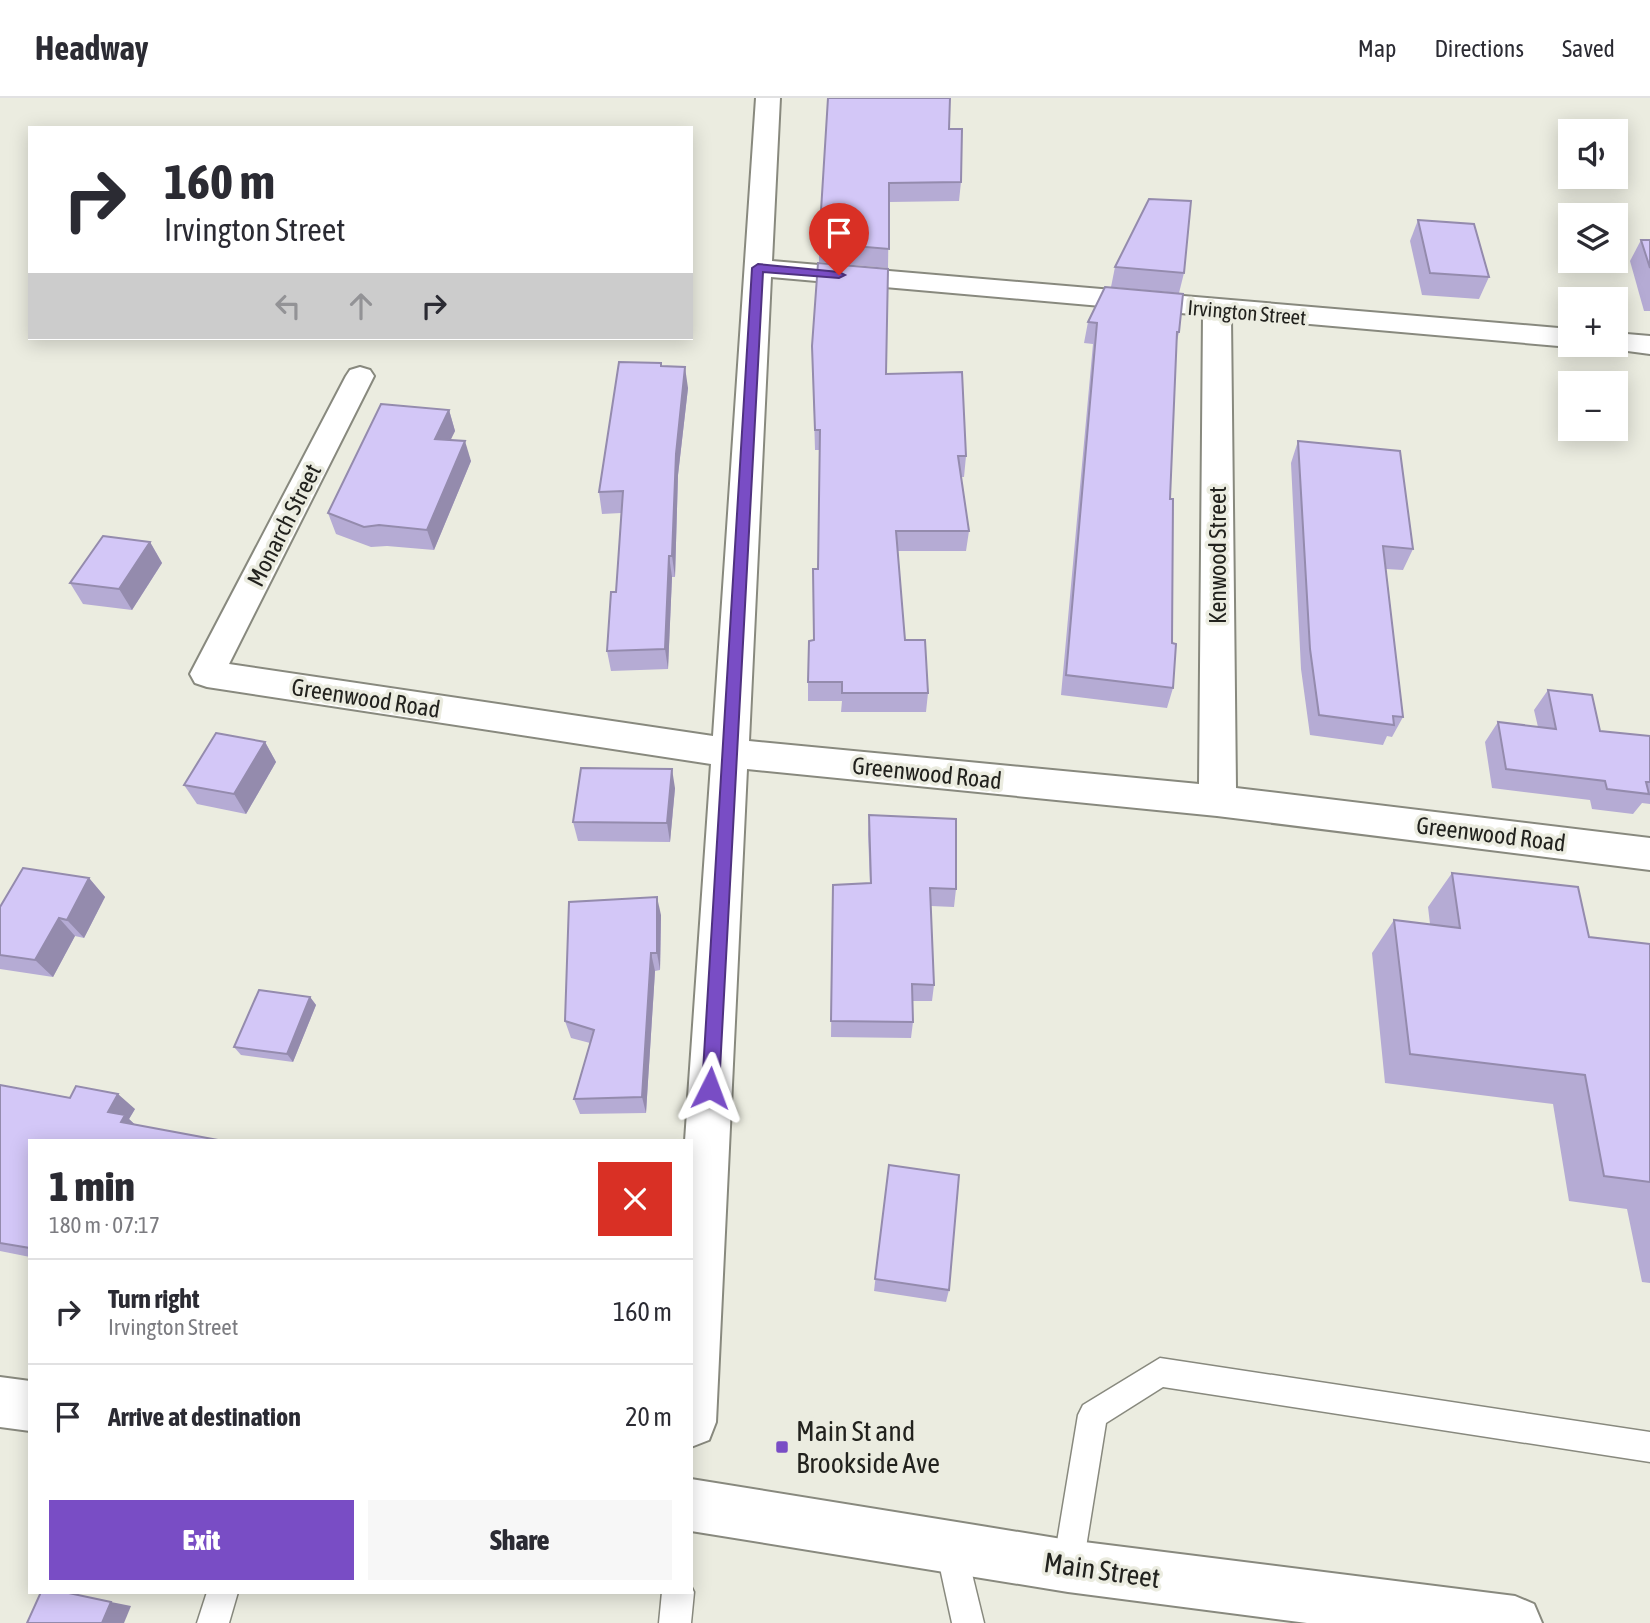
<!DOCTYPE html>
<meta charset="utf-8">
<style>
:root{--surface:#fff;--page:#f7f7f7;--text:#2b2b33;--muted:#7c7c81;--line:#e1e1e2;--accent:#794dc5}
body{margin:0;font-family:"Asap Condensed",sans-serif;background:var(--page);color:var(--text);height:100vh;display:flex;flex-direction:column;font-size:26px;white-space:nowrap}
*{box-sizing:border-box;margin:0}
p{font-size:23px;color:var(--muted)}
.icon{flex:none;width:38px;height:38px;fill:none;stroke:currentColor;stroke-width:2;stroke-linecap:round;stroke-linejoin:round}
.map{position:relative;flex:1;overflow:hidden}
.drawer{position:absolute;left:28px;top:1041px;width:665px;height:455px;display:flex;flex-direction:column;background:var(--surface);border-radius:0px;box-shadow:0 4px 18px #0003}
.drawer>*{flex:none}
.top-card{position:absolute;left:28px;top:28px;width:665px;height:214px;border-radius:0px;box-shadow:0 4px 18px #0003;background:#fff;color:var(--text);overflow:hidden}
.buttons{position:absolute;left:1558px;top:21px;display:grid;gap:14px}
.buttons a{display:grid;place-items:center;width:70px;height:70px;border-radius:0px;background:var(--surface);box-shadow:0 4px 18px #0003;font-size:35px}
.pin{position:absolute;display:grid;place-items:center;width:60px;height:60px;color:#fff;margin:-72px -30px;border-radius:50% 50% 50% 0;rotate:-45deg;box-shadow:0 0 7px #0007}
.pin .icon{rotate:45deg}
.me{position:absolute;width:77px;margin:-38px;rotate:3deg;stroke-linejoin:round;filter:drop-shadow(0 0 5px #0008)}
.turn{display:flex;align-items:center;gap:24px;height:147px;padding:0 21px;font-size:32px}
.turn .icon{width:91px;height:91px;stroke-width:2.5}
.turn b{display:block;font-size:49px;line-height:60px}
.lanes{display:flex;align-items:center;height:66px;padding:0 21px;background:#0003;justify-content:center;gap:35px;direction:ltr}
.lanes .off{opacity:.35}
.round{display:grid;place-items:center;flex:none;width:74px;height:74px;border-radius:0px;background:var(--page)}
.headline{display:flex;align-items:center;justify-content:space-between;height:119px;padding:0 21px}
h1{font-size:42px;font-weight:800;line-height:52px}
.action{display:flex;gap:14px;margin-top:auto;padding:14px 21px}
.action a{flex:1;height:80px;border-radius:0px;background:var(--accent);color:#fff;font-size:28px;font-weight:800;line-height:80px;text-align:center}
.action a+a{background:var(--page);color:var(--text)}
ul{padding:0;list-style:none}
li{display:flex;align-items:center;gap:21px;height:105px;padding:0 21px;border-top:2px solid var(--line)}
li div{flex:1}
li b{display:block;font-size:26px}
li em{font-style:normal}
header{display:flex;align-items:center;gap:42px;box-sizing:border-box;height:98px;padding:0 35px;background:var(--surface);border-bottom:2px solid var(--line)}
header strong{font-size:33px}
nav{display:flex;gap:38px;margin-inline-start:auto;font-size:24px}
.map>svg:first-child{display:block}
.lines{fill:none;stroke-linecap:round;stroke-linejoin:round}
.lane-casing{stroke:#88897e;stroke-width:3}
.street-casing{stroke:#88897e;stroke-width:4}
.primary-casing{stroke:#88897e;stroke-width:4}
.lane{fill:#fff;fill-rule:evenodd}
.street{fill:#fff;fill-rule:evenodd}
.primary{fill:#fff;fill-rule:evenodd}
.wall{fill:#b5abd4}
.shaded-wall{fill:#948bad}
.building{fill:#d3c7f7;stroke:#948bad;stroke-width:2}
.route{fill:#794dc5;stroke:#4f3280;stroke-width:2}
.poi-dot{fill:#794dc5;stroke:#ebece0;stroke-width:2.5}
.labels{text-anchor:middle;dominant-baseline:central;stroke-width:7;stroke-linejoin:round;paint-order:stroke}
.far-street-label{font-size:21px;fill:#22221e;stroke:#ebece0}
.street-label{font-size:24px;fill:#22221e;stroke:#ebece0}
.near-poi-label{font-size:28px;fill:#22221e;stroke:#ebece0;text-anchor:start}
.near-street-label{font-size:28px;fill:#22221e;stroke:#ebece0}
</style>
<header>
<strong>Headway</strong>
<nav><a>Map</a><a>Directions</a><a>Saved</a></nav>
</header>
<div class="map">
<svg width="1650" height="1525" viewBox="0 0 1650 1525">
<rect width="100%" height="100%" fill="#ebece0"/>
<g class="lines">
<defs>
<g id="lane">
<path d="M1160,1260L1650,1334V1364L1163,1289L1106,1325L1083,1468L1079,1479L1068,1483L1057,1479L1053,1468L1078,1317L1083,1307Z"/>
<path d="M950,1432L961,1436L965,1447L984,1525H952L935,1447L939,1436Z"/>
<path d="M691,1488L694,1494L691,1525H659L662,1494H691Z"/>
<path d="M207,1494H238L229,1525H197Z"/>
</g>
<g id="street">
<path d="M756,0H780L772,163L1570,231V247H1577L1570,249L1231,219L1236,690L1650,740V772L1217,718L747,671L716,1324L709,1342L691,1349V1043H685L711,666L207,589L195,585L190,576L346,278L350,272L360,269L370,272L374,278L229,566L713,638ZM771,179L1203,217L1199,686L749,643Z"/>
<path d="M1615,235L1650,238V256L1605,250L1603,247H1615Z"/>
</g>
<g id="primary">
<path d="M0,1279L30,1283V1333L0,1329Z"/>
<path d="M691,1381L1068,1442L1515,1498L1534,1506L1542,1525H1307L1068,1494L691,1433Z"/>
</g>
</defs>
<use href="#lane" class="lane-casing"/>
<use href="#street" class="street-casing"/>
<use href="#primary" class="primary-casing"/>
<use href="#lane" class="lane"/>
<use href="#street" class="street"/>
<use href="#primary" class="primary"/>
</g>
<g class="wall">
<path d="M949,31L961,84L959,103L889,104L888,170L819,164V145Z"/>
<path d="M1418,122L1489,179L1479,201L1422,197L1410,143Z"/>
<path d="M1641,142H1650V213H1644L1630,163Z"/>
<path d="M1115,169L1184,175L1179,195L1111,189Z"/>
<path d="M1088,224L1179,234L1176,247L1170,401L1172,545L1173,590L1167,610L1061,597L1093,246L1084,245Z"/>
<path d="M812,248L886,276L966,358L964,379H961L969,433L966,453H898L905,542L928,595L926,614H841L842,603H808V584L814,542L818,471L820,352H815Z"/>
<path d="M661,268L688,290L678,377L675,479H672L668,571L611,573L607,553L616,494L621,415L602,416L599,394Z"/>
<path d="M449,312L455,333L450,342L471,363L434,452L387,448L371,449L336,436L328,415Z"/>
<path d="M1298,343L1413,451L1403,472L1386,471L1403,619L1392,639L1387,638L1383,647L1310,637L1301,571L1291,365Z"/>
<path d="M150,444L162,465L132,512L83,506L70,485Z"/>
<path d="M1548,592L1600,633L1650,638V706L1642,705L1633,716L1592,711L1590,702L1492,690L1485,644L1498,624L1538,629L1534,612Z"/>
<path d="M265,644L276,664L246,716L197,706L184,687Z"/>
<path d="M675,690L670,744L578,743L573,724Z"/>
<path d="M869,717L956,791L954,809L931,808L934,887L932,903H912L913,924L911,940L831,939L833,787L870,785L868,736Z"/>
<path d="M1452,775L1589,839L1650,846V1185L1642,1184L1627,1111L1569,1103L1553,1006L1385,985L1372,855L1394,822L1430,826L1428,809Z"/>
<path d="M89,780L105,799L84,840L75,838L53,879L0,871V809Z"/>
<path d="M661,817L660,872L655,873L646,1015L580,1016L574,1001L590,945L571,940L565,923Z"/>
<path d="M310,899L316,907L293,964L241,957L234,949Z"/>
<path d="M0,987L135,1011L129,1021L135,1027L218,1043H30V1159L0,1153Z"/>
<path d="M889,1067L949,1192L946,1204L874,1193Z"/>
</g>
<g class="shaded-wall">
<path d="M685,269L688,290L678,377L675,479L672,458L676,356Z"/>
<path d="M449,312L455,333L441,362L435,341Z"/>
<path d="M465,343L471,363L434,452L427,432Z"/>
<path d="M150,444L162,465L132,512L119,491Z"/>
<path d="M669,458L672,479L668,571L665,551Z"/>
<path d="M265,644L276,664L246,716L234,696Z"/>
<path d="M672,671L675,690L670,744L667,725Z"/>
<path d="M89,780L105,799L84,840L67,822Z"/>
<path d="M657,799L661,817L660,872L657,855Z"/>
<path d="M59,820L75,838L53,879L35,862Z"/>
<path d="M651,855L655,873L646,1015L642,999Z"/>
<path d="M310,899L316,907L293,964L287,956Z"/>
<path d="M118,996L135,1011L129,1021L141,1032L138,1039L108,1014Z"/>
<path d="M111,1504L131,1508L124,1525H102Z"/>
</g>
<g class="building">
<path d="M828,0H950L949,31H962L961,84L889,85V151L819,145Z"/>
<path d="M1149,101L1191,103L1184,175L1115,169Z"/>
<path d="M1418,122L1474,126L1489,179L1430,175Z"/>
<path d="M1641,142H1650V170Z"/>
<path d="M818,165L888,171L886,276L962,274L966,358H958L969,433H896L905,542H925L928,595H842V584H808L809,543L814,542L813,471H818L820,332H815L812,248Z"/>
<path d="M1105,189L1183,196L1179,234H1177L1170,401H1173L1172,545L1176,546L1173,590L1066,577L1097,225L1088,224Z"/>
<path d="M619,264L661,265V268L685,269L676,356L672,458H669L665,551L607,553L611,494H616L623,393L599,394Z"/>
<path d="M381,306L449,312L435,341L465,343L427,432L379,427L364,429L328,415Z"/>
<path d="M1298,343L1400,353L1413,451L1383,448L1403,619L1393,618L1394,627L1319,617L1310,551Z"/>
<path d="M103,438L150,444L119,491L70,485Z"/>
<path d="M1548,592L1592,597L1600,633L1650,638V684H1646L1649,696L1607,691L1605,683L1506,671L1498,624L1556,631Z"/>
<path d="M216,635L265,644L234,696L184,687Z"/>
<path d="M581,670L672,671L667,725L573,724Z"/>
<path d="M869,717L956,721V791L930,790L934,887L912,886L913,924L831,923L833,787L871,785Z"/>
<path d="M23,770L89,780L67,822L59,820L35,862L0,857V809Z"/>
<path d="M1452,775L1578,789L1589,839L1650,846V1084L1604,1078L1585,977L1410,956L1394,822L1460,830Z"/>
<path d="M657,799V855H651L642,999L574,1001L594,932L565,923L569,804Z"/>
<path d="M259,892L310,899L287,956L234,949Z"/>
<path d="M0,987L70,1000L76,988L118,996L108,1014L125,1017L121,1024L218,1042L30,1043V1150L0,1145Z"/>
<path d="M889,1067L959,1077L949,1192L875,1181Z"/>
<path d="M41,1494H64L111,1504L102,1525H27Z"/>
</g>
<path class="route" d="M758,166L839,174L845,177L839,180L763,174L719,990L717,996L710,998L704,996L702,990L752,170Z"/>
<rect class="poi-dot" x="775" y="1342" width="14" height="14" rx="3.5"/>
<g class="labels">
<g class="far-street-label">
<text transform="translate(1247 214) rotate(5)">Irvington Street</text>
</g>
<g class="street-label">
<text transform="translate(284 427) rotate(-63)">Monarch Street</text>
<text transform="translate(1217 457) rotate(-90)">Kenwood Street</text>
<text transform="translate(366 600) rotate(9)">Greenwood Road</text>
<text transform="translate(927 675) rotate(6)">Greenwood Road</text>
<text transform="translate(1491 736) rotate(7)">Greenwood Road</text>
</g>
<g class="near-poi-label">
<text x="796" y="1333">Main St and<tspan x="796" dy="32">Brookside Ave</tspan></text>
</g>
<g class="near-street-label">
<text transform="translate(1102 1472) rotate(8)">Main Street</text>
</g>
</g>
</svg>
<div class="buttons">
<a><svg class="icon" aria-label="sound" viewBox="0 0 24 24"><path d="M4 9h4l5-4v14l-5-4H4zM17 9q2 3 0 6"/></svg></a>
<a><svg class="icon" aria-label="layers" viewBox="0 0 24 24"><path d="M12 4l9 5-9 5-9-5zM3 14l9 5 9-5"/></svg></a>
<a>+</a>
<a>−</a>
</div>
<div class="pin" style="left:839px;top:177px;background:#d93025"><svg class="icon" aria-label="arrive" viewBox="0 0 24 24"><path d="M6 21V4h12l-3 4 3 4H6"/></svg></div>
<svg class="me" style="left:710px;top:990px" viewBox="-20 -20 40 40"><path d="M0-17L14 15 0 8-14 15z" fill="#794dc5" stroke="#fff" stroke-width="4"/></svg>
<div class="top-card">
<div class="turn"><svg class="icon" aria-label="right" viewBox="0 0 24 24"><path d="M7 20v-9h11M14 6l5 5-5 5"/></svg><div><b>160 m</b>Irvington Street</div></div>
<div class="lanes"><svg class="icon off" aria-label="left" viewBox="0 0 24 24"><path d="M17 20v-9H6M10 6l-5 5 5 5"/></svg><svg class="icon off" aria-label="ahead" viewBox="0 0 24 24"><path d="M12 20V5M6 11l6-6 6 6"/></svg><svg class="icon" aria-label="right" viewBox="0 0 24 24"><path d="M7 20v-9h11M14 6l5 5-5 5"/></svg></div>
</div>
<section class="drawer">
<div class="headline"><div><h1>1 min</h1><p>180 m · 07:17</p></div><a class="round" style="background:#d93025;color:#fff"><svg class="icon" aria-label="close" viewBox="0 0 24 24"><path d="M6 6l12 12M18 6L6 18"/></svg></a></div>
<ul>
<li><svg class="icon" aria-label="right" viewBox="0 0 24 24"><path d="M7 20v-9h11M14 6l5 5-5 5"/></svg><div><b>Turn right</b><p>Irvington Street</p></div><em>160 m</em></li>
<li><svg class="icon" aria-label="arrive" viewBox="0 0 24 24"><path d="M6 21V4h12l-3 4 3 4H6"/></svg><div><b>Arrive at destination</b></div><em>20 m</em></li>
</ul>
<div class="action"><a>Exit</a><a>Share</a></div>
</section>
</div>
